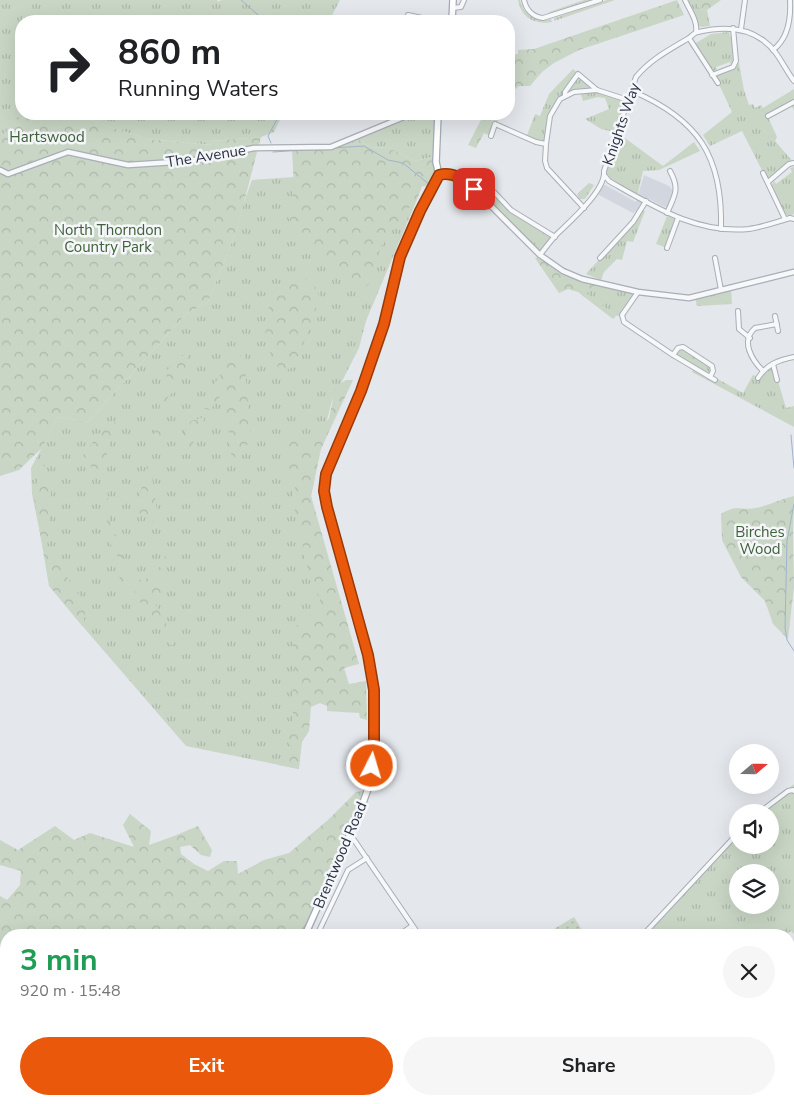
<!DOCTYPE html>
<meta charset="utf-8">
<style>
:root{--surface:#fff;--page:#f6f6f6;--text:#202124;--muted:#757577;--accent:#ea580c}
body{margin:0;font-family:"Nunito Sans",sans-serif;background:var(--page);color:var(--text);height:100vh;display:flex;flex-direction:column;font-size:19px;white-space:nowrap}
*{box-sizing:border-box;margin:0}
p{font-size:16px;color:var(--muted)}
.icon{flex:none;width:28px;height:28px;fill:none;stroke:currentColor;stroke-width:2;stroke-linecap:round;stroke-linejoin:round}
.map{position:relative;flex:1;overflow:hidden}
.drawer{position:absolute;left:0px;top:929px;width:795px;height:176px;display:flex;flex-direction:column;background:var(--surface);border-radius:20px 20px 0 0;box-shadow:0 5px 20px #0002}
.drawer>*{flex:none}
.banner{position:absolute;left:15px;top:15px;width:500px;height:105px;border-radius:20px;box-shadow:0 5px 20px #0002;background:#fff;color:var(--text);overflow:hidden}
.needle{width:32px;rotate:70deg}
.fabs{position:absolute;left:729px;top:744px;display:grid;gap:10px}
.fabs a{display:grid;place-items:center;width:50px;height:50px;border-radius:50%;background:var(--surface);box-shadow:0 5px 20px #0002;font-size:25px}
.pin{position:absolute;display:grid;place-items:center;width:42px;height:42px;color:#fff;margin:-21px;border-radius:10px;box-shadow:0 2px 8px #0006}
.me{position:absolute;width:55px;margin:-28px;rotate:5deg;stroke-linejoin:round;filter:drop-shadow(0 0 4px #0008)}
.turn{display:flex;align-items:center;gap:18px;height:105px;padding:0 20px;font-size:22px}
.turn .icon{width:65px;height:65px;stroke-width:2.5}
.turn b{display:block;font-size:35px;line-height:42px}
.round{display:grid;place-items:center;flex:none;width:52px;height:52px;border-radius:26px;background:var(--page)}
.overview{display:flex;align-items:center;justify-content:space-between;height:85px;padding:0 20px}
h1{font-size:30px;font-weight:700;line-height:38px;color:#1e9e55}
.primary-button{display:flex;gap:10px;margin-top:auto;padding:10px 20px}
.primary-button a{flex:1;height:58px;border-radius:30px;background:var(--accent);color:#fff;font-size:20px;font-weight:700;line-height:58px;text-align:center}
.primary-button a+a{background:var(--page);color:var(--text)}
.map>svg:first-child{display:block}
.built{fill:#d2d6de}
.grass{fill:url(#grass-tufts);fill-rule:evenodd}
.forest{fill:url(#forest-crowns)}
.garden{fill:url(#garden-dots)}
.pitch{fill:#c9d6c5}
.lines{fill:none;stroke-linecap:round;stroke-linejoin:round}
.stream{stroke:#9fb4cc;stroke-width:1}
.minor-casing{stroke:#a9aeb7;stroke-width:6}
.tertiary-casing{stroke:#a9aeb7;stroke-width:7}
.primary-casing{stroke:#a3abb8;stroke-width:8}
.minor{stroke:#f7f8fa;stroke-width:4}
.tertiary{stroke:#f7f8fa;stroke-width:4.5}
.primary{stroke:#fff;stroke-width:5.5}
.route-casing{stroke:#983908;stroke-width:12}
.route{stroke:#ea580c;stroke-width:9}
.labels{text-anchor:middle;dominant-baseline:central;stroke-width:5;stroke-linejoin:round;paint-order:stroke}
.street-label{font-size:15px;fill:#2b3445;stroke:#f4f6f9}
.park-label{font-size:15px;fill:#3f6138;stroke:#f4f6f9}
</style>
<div class="map">
<svg width="794" height="1104" viewBox="0 0 794 1104">
<defs>
<pattern id="grass-tufts" width="24" height="20" patternUnits="userSpaceOnUse" patternTransform="scale(1.25)"><rect width="24" height="20" fill="#c9d6c5"/><path d="M3 7l-1-3M5 7V3M7 7l1-3M15 17l-1-3M17 17v-4M19 17l1-3" fill="none" stroke="#adb8ab"/></pattern>
<pattern id="forest-crowns" width="20" height="18" patternUnits="userSpaceOnUse" patternTransform="scale(1.25)"><rect width="20" height="18" fill="#c9d6c5"/><path d="M2 6a3 3 0 1 1 6 0M12 15a3 3 0 1 1 6 0" fill="none" stroke="#adb8ab"/></pattern>
<pattern id="garden-dots" width="8" height="8" patternUnits="userSpaceOnUse" patternTransform="scale(1.25)"><rect width="8" height="8" fill="#c9d6c5"/><path d="M2 2h.1M6 6h.1" fill="none" stroke="#adb8ab" stroke-width="1.8" stroke-linecap="round"/></pattern>
</defs>
<rect width="100%" height="100%" fill="#e4e7ec"/>
<path class="built" d="M644,175L669,186L674,192L668,207H665L647,198L640,206L639,210L633,213L599,195L601,187L605,185L636,202Z"/>
<g class="grass">
<path d="M0,0H218L217,2L222,0H340L329,21H21V114H24L3,135L0,133Z"/>
<path d="M518,0H520C524,15 536,23 551,19L552,22C535,25 521,18 518,0Z"/>
<path d="M584,0H593L550,14L549,12Z"/>
<path d="M607,0H615L554,21V18Z"/>
<path d="M687,0H694L702,11L707,10L710,26L700,27Z"/>
<path d="M728,32C734,39 738,59 731,66L730,62L716,67L717,70L713,71L696,47V43L711,34Z"/>
<path d="M738,63H739L744,90L749,105L753,104L755,108L761,105L763,108L794,89V110L790,104L768,117L777,137L775,141L794,163L789,164L768,182L742,131L710,146L703,135L732,112L716,78L718,74L734,68Z"/>
<path d="M573,69L597,90L628,100L618,133L663,166L694,142L700,151L659,170L643,171L637,197L609,181L604,171L618,133L601,129L585,119L609,109L605,98L598,97L583,101L580,91L565,95L550,116L546,144L526,138L535,114L540,116L549,94Z"/>
<path d="M79,114H283L274,132L261,137L211,141L213,145L147,139L98,123Z"/>
<path d="M412,114H438L436,156L415,161L389,148L370,147L354,137Z"/>
<path d="M292,148L423,180L418,197L366,321L359,348L332,401L324,431L311,496L334,598L302,641L299,769L186,746L85,629L51,586L32,494L31,468L58,417L88,422L186,314L208,302L237,229L243,205L252,180L294,177Z"/>
<path d="M794,167V214L788,216L785,213L772,185L774,181L776,184L792,172L790,168Z"/>
<path d="M468,179L490,191L506,205L555,237L540,255L467,182Z"/>
<path d="M589,183L594,185L585,199H579L577,194Z"/>
<path d="M641,209L645,211L633,242L627,241L622,260L617,259L604,272L601,280L586,274L633,222Z"/>
<path d="M667,216L677,220L667,248L656,244Z"/>
<path d="M600,283L638,292L622,315L616,316L584,292Z"/>
<path d="M731,288L732,304L697,306L695,297Z"/>
<path d="M683,347L712,366L710,377L714,380L716,378L743,393L753,375L758,377L773,364L786,408L794,406V427L692,372L694,368L673,355L676,350Z"/>
<path d="M794,784V934L791,931L785,935H643L737,833L738,845H770V812H761ZM738,872H770V905H738Z"/>
<path d="M406,1099H430L437,1104H399Z"/>
<path d="M504,1099H710L712,1104H497Z"/>
</g>
<g class="forest">
<path d="M677,0L684,15L579,50L554,63L542,72L530,86H519L509,94V61L512,58V55L518,54V50L534,49Z"/>
<path d="M694,0H721L707,10L702,11Z"/>
<path d="M24,114H79L98,123L147,139L212,145L211,141L261,137L237,229L208,302L186,314L88,422L58,417L42,448L19,470L0,476V133L3,134Z"/>
<path d="M484,114H501L491,136L484,133L476,148L468,145Z"/>
<path d="M354,137L370,147L389,148L415,161L436,156L439,175L432,187L422,186L418,197L383,240L370,284L366,286L354,282L347,276L336,266L331,258L313,252L296,231L289,218L294,188L292,148L337,145Z"/>
<path d="M541,256L563,271L600,283L585,292L616,316L613,319L578,292L568,289L559,293L535,258Z"/>
<path d="M312,279L320,298L296,365L283,372L273,362L265,336L270,299L288,280Z"/>
<path d="M188,351L184,376L159,410L168,369Z"/>
<path d="M244,354L251,441L232,460L224,391L210,410L200,408L229,360Z"/>
<path d="M346,380H353L321,449L311,496L359,664L344,668L349,684L366,681L367,720L360,718L359,713L327,711V706L320,703L311,707L309,731L302,742L299,769L278,765L284,753L292,747L287,741C291,729 296,717 291,705L296,658L288,628L302,624L320,604V598L310,580L294,507L292,496L298,480L287,472L285,438L289,434L310,438L314,437L329,418L336,386Z"/>
<path d="M159,415L162,443H153L156,417Z"/>
<path d="M205,417L190,450L179,441L191,421Z"/>
<path d="M116,422L101,475L81,458L102,430Z"/>
<path d="M149,457L157,510L153,523L136,510Z"/>
<path d="M44,464L52,480L47,548L86,605L83,627L49,586L33,492Z"/>
<path d="M107,489L110,524L123,549L121,563L107,537Z"/>
<path d="M794,496L793,535L794,587L788,639L773,624L765,601L741,577L728,552L722,540L721,514C738,504 739,511 755,508C768,506 781,499 794,496Z"/>
<path d="M166,552L163,594L156,605L175,641L171,646L146,608L135,597V586L130,584L125,587L119,578L128,572L138,576L141,581C156,575 161,567 166,552Z"/>
<path d="M368,790L305,935H6V1099H94L90,1104H0V896L7,900L20,885L21,871L0,865V840L18,850L55,826L74,840L90,833L134,847L123,825L130,814L151,831L149,845L174,836L198,826L212,850L210,857L201,855L190,845L180,847L181,854L194,864L208,871L224,861H237L238,874L264,860L289,853L329,819L356,792Z"/>
</g>
<path class="garden" d="M574,917L585,935H544Z"/>
<path class="pitch" d="M771,890L778,900L759,914L752,905H770Z"/>
<g class="lines">
<g class="stream">
<path d="M241,0L265,21"/>
<path d="M271,143L268,136L280,114"/>
<path d="M333,148L364,146L388,160L403,163L430,185"/>
<path d="M273,152L319,149"/>
<path d="M791,435L794,468"/>
<path d="M794,504L787,541L785,628L787,640L794,651"/>
</g>
<defs>
<g id="minor">
<path d="M524,0C526,10 533,17 543,18L600,0"/>
<path d="M685,0C689,9 698,21 696,32"/>
<path d="M453,8L461,7L464,0"/>
<path d="M408,15L436,21"/>
<path d="M741,29L745,0"/>
<path d="M689,38L718,83"/>
<path d="M773,50C789,38 791,18 790,0"/>
<path d="M712,75L733,67L736,61L733,28"/>
<path d="M632,91C698,119 723,156 721,229"/>
<path d="M565,95V92L578,74L597,90"/>
<path d="M768,116L794,102"/>
<path d="M491,136L495,124L536,142L546,144"/>
<path d="M763,173L785,219"/>
<path d="M605,176L609,181C653,206 696,234 749,229C763,227 776,222 790,218L794,219"/>
<path d="M768,182L789,164L794,163"/>
<path d="M482,196L487,191L494,192L511,210L555,237"/>
<path d="M584,208L547,168L545,161L546,144L550,116L560,99L574,92L597,90L628,100"/>
<path d="M667,213C675,195 680,189 670,171"/>
<path d="M667,248L678,218"/>
<path d="M540,255C545,248 550,242 555,236C568,223 606,191 604,171L636,77C651,59 669,50 689,38C692,36 695,32 698,32C720,27 745,26 764,41C778,51 784,68 794,81"/>
<path d="M600,258L633,222L646,201"/>
<path d="M715,258L721,290"/>
<path d="M638,292L622,315L624,322L673,355L715,380"/>
<path d="M738,311L739,329L750,338"/>
<path d="M775,316L778,331"/>
<path d="M673,355L678,348L683,347L712,366L713,371L710,377"/>
<path d="M773,364L777,380"/>
<path d="M763,371C752,360 740,341 755,328L777,324"/>
<path d="M758,378C767,364 779,360 794,357"/>
<path d="M760,812L788,791L793,790L794,791"/>
<path d="M350,834L419,935"/>
<path d="M317,935L348,870L367,858"/>
<path d="M399,935L412,926"/>
<path d="M643,935L738,833"/>
<path d="M227,1099L236,1104"/>
<path d="M319,1099L325,1104"/>
<path d="M154,1104L157,1099"/>
</g>
<g id="tertiary">
<path d="M0,170L8,174L68,152L128,165L190,161L254,148L331,147L411,114"/>
<path d="M439,175C450,172 458,177 467,182L540,255L563,271L582,279L638,292L689,298L794,272"/>
</g>
<g id="primary">
<path d="M452,21L453,0"/>
<path d="M305,935L359,814L369,786L374,747V690L368,655L327,507L324,491L326,474L361,391L384,324L400,257L420,211L439,175L436,162L438,114"/>
<path d="M215,1104L218,1099"/>
</g>
</defs>
<use href="#minor" class="minor-casing"/>
<use href="#tertiary" class="tertiary-casing"/>
<use href="#primary" class="primary-casing"/>
<use href="#minor" class="minor"/>
<use href="#tertiary" class="tertiary"/>
<use href="#primary" class="primary"/>
</g>
<g class="lines">
<defs>
<path id="route" d="M372,766L374,746V690L368,655L327,507L324,491L326,474L361,391L384,324L400,257L420,211L439,175C453,171 465,180 474,189"/>
</defs>
<use href="#route" class="route-casing"/>
<use href="#route" class="route"/>
</g>
<g class="labels">
<g class="street-label">
<text transform="translate(621 124) rotate(-71)">Knights Way</text>
<text transform="translate(206 156) rotate(-9)">The Avenue</text>
<text transform="translate(340 855) rotate(-67)">Brentwood Road</text>
</g>
<g class="park-label">
<text x="47" y="137">Hartswood</text>
<text x="108" y="230">North Thorndon<tspan x="108" dy="17">Country Park</tspan></text>
<text x="760" y="532">Birches<tspan x="760" dy="17">Wood</tspan></text>
</g>
</g>
</svg>
<div class="fabs">
<a><svg class="needle" viewBox="-14 -14 28 28"><path d="M0-13l5 13h-10z" fill="#e53935"/><path d="M0 13l5-13h-10z" fill="#757577"/></svg></a>
<a><svg class="icon" aria-label="sound" viewBox="0 0 24 24"><path d="M4 9h4l5-4v14l-5-4H4zM17 9q2 3 0 6"/></svg></a>
<a><svg class="icon" aria-label="layers" viewBox="0 0 24 24"><path d="M12 4l9 5-9 5-9-5zM3 14l9 5 9-5"/></svg></a>
</div>
<div class="pin" style="left:474px;top:189px;background:#d93025"><svg class="icon" aria-label="arrive" viewBox="0 0 24 24"><path d="M6 21V4h12l-3 4 3 4H6"/></svg></div>
<svg class="me" style="left:372px;top:766px" viewBox="-20 -20 40 40"><circle r="17" fill="#ea580c" stroke="#fff" stroke-width="3"/><path d="M0-11L8 9 0 5-8 9z" fill="#fff"/></svg>
<div class="banner">
<div class="turn"><svg class="icon" aria-label="right" viewBox="0 0 24 24"><path d="M7 20v-9h11M14 6l5 5-5 5"/></svg><div><b>860 m</b>Running Waters</div></div>
</div>
<section class="drawer">
<div class="overview"><div><h1>3 min</h1><p>920 m · 15:48</p></div><a class="round"><svg class="icon" aria-label="close" viewBox="0 0 24 24"><path d="M6 6l12 12M18 6L6 18"/></svg></a></div>
<div class="primary-button"><a>Exit</a><a>Share</a></div>
</section>
</div>
